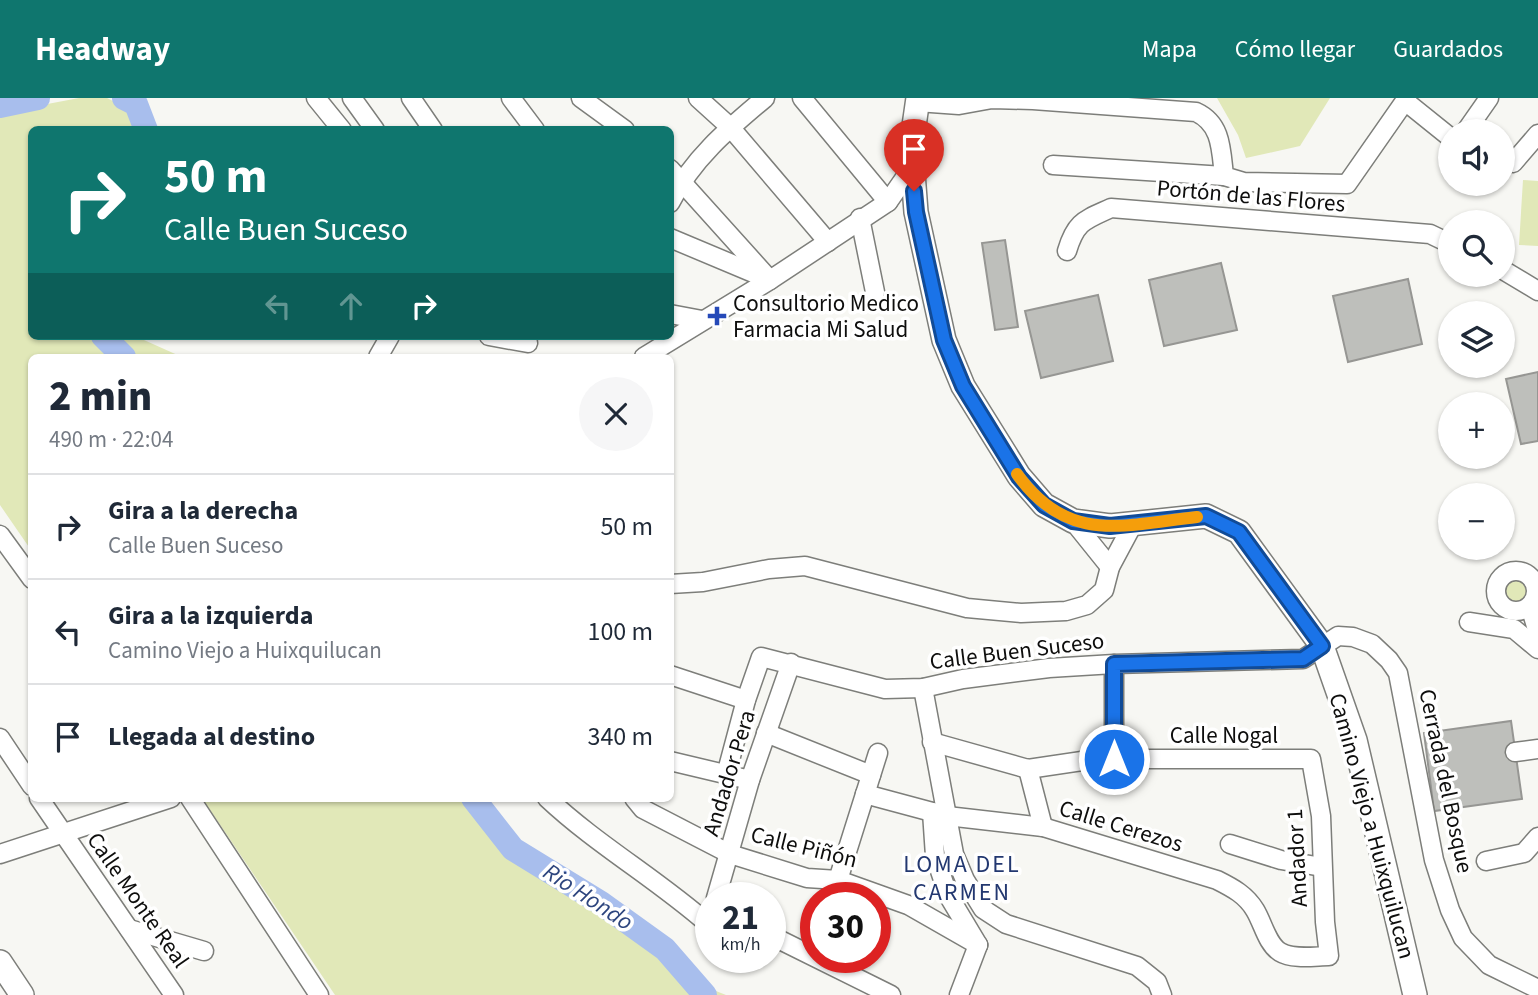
<!DOCTYPE html>
<html lang="es">
<meta charset="utf-8">
<style>
:root{--surface:#fff;--page:#f6f6f7;--text:#1f2937;--muted:#747a83;--line:#e0e1e3;--accent:#0f766e}
body{margin:0;font-family:"Source Sans 3",sans-serif;background:var(--page);color:var(--text);height:100vh;display:flex;flex-direction:column;font-size:26px;white-space:nowrap}
*{box-sizing:border-box;margin:0}
p{font-size:23px;color:var(--muted)}
.icon{flex:none;width:38px;height:38px;fill:none;stroke:currentColor;stroke-width:2;stroke-linecap:round;stroke-linejoin:round}
.map{position:relative;flex:1;overflow:hidden}
.drawer{position:absolute;left:28px;top:256px;width:646px;height:448px;display:flex;flex-direction:column;background:var(--surface);border-radius:10px;box-shadow:0 2px 5px #0004}
.drawer>*{flex:none}
.top-card{position:absolute;left:28px;top:28px;width:646px;height:214px;border-radius:10px;box-shadow:0 2px 5px #0004;background:#0f766e;color:#fff;overflow:hidden}
.buttons{position:absolute;left:1438px;top:21px;display:grid;gap:14px}
.buttons a{display:grid;place-items:center;width:77px;height:77px;border-radius:50%;background:var(--surface);box-shadow:0 2px 5px #0004;font-size:35px}
.speed{position:absolute;left:695px;top:784px;display:flex;gap:14px;font-size:35px;font-weight:700;text-align:center}
.speed>*{display:grid;place-content:center;width:91px;height:91px;border-radius:50%;background:var(--surface);box-shadow:0 2px 5px #0004;line-height:1}
.speed small{font-size:18px;font-weight:400}
.speed .limit{border:10px solid #d22;background:#fff;color:#111}
.pin{position:absolute;display:grid;place-items:center;width:60px;height:60px;color:#fff;margin:-72px -30px;border-radius:50% 50% 50% 0;rotate:-45deg;box-shadow:0 0 7px #0007}
.pin .icon{rotate:45deg}
.me{position:absolute;width:77px;margin:-38px;rotate:0deg;stroke-linejoin:round;filter:drop-shadow(0 0 5px #0008)}
.turn{display:flex;align-items:center;gap:24px;height:147px;padding:0 21px;font-size:32px}
.turn .icon{width:91px;height:91px;stroke-width:2.5}
.turn b{display:block;font-size:49px;line-height:60px}
.lanes{display:flex;align-items:center;height:66px;padding:0 21px;background:#0003;justify-content:center;gap:35px;direction:ltr}
.lanes .off{opacity:.35}
.round{display:grid;place-items:center;flex:none;width:74px;height:74px;border-radius:37px;background:var(--page)}
.headline{display:flex;align-items:center;justify-content:space-between;height:119px;padding:0 21px}
h1{font-size:42px;font-weight:800;line-height:52px}
ul{padding:0;list-style:none}
li{display:flex;align-items:center;gap:21px;height:105px;padding:0 21px;border-top:2px solid var(--line)}
li div{flex:1}
li b{display:block;font-size:26px}
li em{font-style:normal}
header{display:flex;align-items:center;gap:42px;box-sizing:border-box;height:98px;padding:0 35px;background:var(--accent);color:#fff}
header strong{font-size:33px}
nav{display:flex;gap:38px;margin-inline-start:auto;font-size:24px}
.map>svg:first-child{display:block}
.green{fill:#e1e8b8}
.lines{fill:none;stroke-linecap:round;stroke-linejoin:round}
.river{stroke:#a8beed;stroke-width:24}
.building{fill:#bebfbb;stroke:#969693;stroke-width:2}
.minor-casing{stroke:#7d7e7a;stroke-width:21}
.major-casing{stroke:#7d7e7a;stroke-width:26}
.minor{stroke:#fff;stroke-width:18}
.major{stroke:#fff;stroke-width:23}
.route-casing{stroke:#114b97;stroke-width:18}
.route{stroke:#1a73e8;stroke-width:12}
.slow{stroke:#f59e0b;stroke-width:12}
.poi-dot{fill:#2549b8;stroke:#fff;stroke-width:2.5}
.labels{text-anchor:middle;dominant-baseline:central;stroke-width:7;stroke-linejoin:round;paint-order:stroke}
.street-label{font-size:23px;fill:#0e0e0d;stroke:#fff}
.poi-label{font-size:23px;fill:#0e0e0d;stroke:#fff;text-anchor:start}
.neighbourhood-label{font-size:24px;letter-spacing:2px;fill:#233870;stroke:#fff}
.water-label{font-size:24px;font-style:italic;fill:#2d457e;stroke:#fff}
</style>
<header>
<strong>Headway</strong>
<nav><a>Mapa</a><a>Cómo llegar</a><a>Guardados</a></nav>
</header>
<div class="map">
<svg width="1538" height="897" viewBox="0 0 1538 897">
<rect width="100%" height="100%" fill="#f7f7f3"/>
<g class="green">
<path d="M79,0H107L129,11L138,31L32,32V238H135L182,259H32L31,452L0,407V15Z"/>
<path d="M1217,0H1330L1300,48L1246,60L1238,37Z"/>
<path d="M1523,82L1538,83V148L1519,147Z"/>
<circle cx="1517" cy="493" r="13"/>
<path d="M202,700H461L525,768L559,786L711,891L726,897H335Z"/>
</g>
<g class="lines">
<g class="river">
<path d="M124,0L136,6L146,32"/>
<path d="M0,8L38,0"/>
<path d="M103,238L124,259"/>
<path d="M473,700L513,751L601,805L665,851L705,897"/>
</g>
</g>
<g class="building">
<path d="M1005,142L1018,229L995,232L982,145Z"/>
<path d="M1221,165L1237,232L1164,248L1149,182Z"/>
<path d="M1408,181L1422,246L1348,264L1333,198Z"/>
<path d="M1098,197L1113,263L1041,280L1025,213Z"/>
<path d="M1538,274V343L1521,346L1506,281Z"/>
<path d="M1511,623L1522,701L1434,713L1424,635Z"/>
</g>
<g class="lines">
<defs>
<g id="minor">
<path d="M316,0L342,32"/>
<path d="M352,0L375,32"/>
<path d="M411,0L433,32"/>
<path d="M511,0L535,32"/>
<path d="M581,0L625,32"/>
<path d="M698,0L730,29L828,144"/>
<path d="M802,0L888,104"/>
<path d="M1405,3L1451,40"/>
<path d="M917,4L959,7L992,1L1033,2L1196,14C1222,26 1221,52 1224,78L1244,84L1347,86L1407,0"/>
<path d="M1466,33L1489,0"/>
<path d="M1513,65L1538,36"/>
<path d="M1053,67L1224,78"/>
<path d="M670,71L770,182"/>
<path d="M670,105C692,61 728,31 765,0"/>
<path d="M860,120L875,194"/>
<path d="M670,140L763,179"/>
<path d="M1067,153C1076,123 1085,122 1111,110L1430,136L1451,146"/>
<path d="M1503,172L1538,193"/>
<path d="M670,216L702,222"/>
<path d="M489,238L528,245"/>
<path d="M378,259L390,238"/>
<path d="M644,259L770,182L888,104L911,71"/>
<path d="M1073,423L1110,469"/>
<path d="M0,437L32,481"/>
<circle cx="1516" cy="493" r="20"/>
<path d="M670,486L703,484L769,471L805,468L967,510L1021,515L1066,513L1087,507L1104,492L1110,469L1133,426"/>
<path d="M1530,508L1538,535"/>
<path d="M1469,524L1514,531L1538,551"/>
<path d="M1114,566V661"/>
<path d="M670,577L746,602"/>
<path d="M923,590L954,756L965,782L983,811L1006,826L1137,868L1157,884L1162,897"/>
<path d="M766,635L871,677"/>
<path d="M0,640L32,688"/>
<path d="M1515,654L1538,651"/>
<path d="M670,663L750,682"/>
<path d="M1028,671L1043,729"/>
<path d="M726,677L746,602L761,559L885,591L923,590L963,581L1049,570L1114,566L1303,561L1338,538L1353,539L1372,546L1389,562L1398,575L1434,762L1450,812L1463,840L1489,867L1538,891"/>
<path d="M865,696L947,718L1043,729L1217,782C1233,790 1246,797 1255,812C1263,825 1267,846 1280,854C1293,862 1316,858 1329,858L1325,824L1321,718L1311,661H1114L1082,663L1028,671L932,644"/>
<path d="M39,700L174,897"/>
<path d="M190,700L319,897"/>
<path d="M547,700C597,747 657,781 708,826L710,818"/>
<path d="M634,700L643,711L730,756L807,780L838,782L908,807L978,847"/>
<path d="M932,714L935,758L948,797L978,847"/>
<path d="M1230,746L1281,762L1322,769"/>
<path d="M0,756L171,700"/>
<path d="M1486,763L1524,755L1538,739"/>
<path d="M838,782L878,655"/>
<path d="M716,800L750,682L791,565"/>
<path d="M129,831L204,853"/>
<path d="M770,837L891,897"/>
<path d="M959,897L978,847"/>
</g>
<g id="major">
<path d="M918,0L911,49L916,114L944,242L963,288L1019,378L1044,407L1073,423L1110,428L1206,418L1239,434L1322,548L1355,642L1415,897"/>
<path d="M0,864L22,897"/>
</g>
</defs>
<use href="#minor" class="minor-casing"/>
<use href="#major" class="major-casing"/>
<use href="#minor" class="minor"/>
<use href="#major" class="major"/>
</g>
<g class="lines">
<defs>
<path id="route" d="M914,93L916,114L944,242L963,288L1019,379L1044,407L1073,423L1110,428L1206,418L1239,434L1322,548L1303,561L1114,566V661"/>
</defs>
<use href="#route" class="route-casing"/>
<use href="#route" class="route"/>
<path class="slow" d="M1017,376C1068,447 1123,427 1197,419"/>
</g>
<path class="poi-dot" d="M713.5 207.5h7v7h7v7h-7v7h-7v-7h-7v-7h7z"/>
<g class="labels">
<g class="street-label">
<text transform="translate(1251 98) rotate(5)">Portón de las Flores</text>
<text transform="translate(1017 553) rotate(-7)">Calle Buen Suceso</text>
<text x="1224" y="637">Calle Nogal</text>
<text transform="translate(729 675) rotate(-73)">Andador Pera</text>
<text transform="translate(1446 683) rotate(78)">Cerrada del Bosque</text>
<text transform="translate(1121 728) rotate(17)">Calle Cerezos</text>
<text transform="translate(1372 728) rotate(75)">Camino Viejo a Huixquilucan</text>
<text transform="translate(804 749) rotate(14)">Calle Piñón</text>
<text transform="translate(1297 760) rotate(-93)">Andador 1</text>
<text transform="translate(138 802) rotate(55)">Calle Monte Real</text>
</g>
<g class="poi-label">
<text x="733" y="205">Consultorio Medico<tspan x="733" dy="26">Farmacia Mi Salud</tspan></text>
</g>
<g class="neighbourhood-label">
<text x="962" y="766">LOMA DEL<tspan x="962" dy="28">CARMEN</tspan></text>
</g>
<g class="water-label">
<text transform="translate(588 799) rotate(33)">Rio Hondo</text>
</g>
</g>
</svg>
<div class="buttons">
<a><svg class="icon" aria-label="sound" viewBox="0 0 24 24"><path d="M4 9h4l5-4v14l-5-4H4zM17 9q2 3 0 6"/></svg></a>
<a><svg class="icon" aria-label="search" viewBox="0 0 24 24"><circle cx="10" cy="10" r="6"/><path d="M15 15l6 6"/></svg></a>
<a><svg class="icon" aria-label="layers" viewBox="0 0 24 24"><path d="M12 4l9 5-9 5-9-5zM3 14l9 5 9-5"/></svg></a>
<a>+</a>
<a>−</a>
</div>
<div class="speed"><div>21<small>km/h</small></div><div class="limit">30</div></div>
<div class="pin" style="left:914px;top:93px;background:#d93025"><svg class="icon" aria-label="arrive" viewBox="0 0 24 24"><path d="M6 21V4h12l-3 4 3 4H6"/></svg></div>
<svg class="me" style="left:1114px;top:661px" viewBox="-20 -20 40 40"><circle r="17" fill="#1a73e8" stroke="#fff" stroke-width="3"/><path d="M0-11L8 9 0 5-8 9z" fill="#fff"/></svg>
<div class="top-card">
<div class="turn"><svg class="icon" aria-label="right" viewBox="0 0 24 24"><path d="M7 20v-9h11M14 6l5 5-5 5"/></svg><div><b>50 m</b>Calle Buen Suceso</div></div>
<div class="lanes"><svg class="icon off" aria-label="left" viewBox="0 0 24 24"><path d="M17 20v-9H6M10 6l-5 5 5 5"/></svg><svg class="icon off" aria-label="ahead" viewBox="0 0 24 24"><path d="M12 20V5M6 11l6-6 6 6"/></svg><svg class="icon" aria-label="right" viewBox="0 0 24 24"><path d="M7 20v-9h11M14 6l5 5-5 5"/></svg></div>
</div>
<section class="drawer">
<div class="headline"><div><h1>2 min</h1><p>490 m · 22:04</p></div><a class="round"><svg class="icon" aria-label="close" viewBox="0 0 24 24"><path d="M6 6l12 12M18 6L6 18"/></svg></a></div>
<ul>
<li><svg class="icon" aria-label="right" viewBox="0 0 24 24"><path d="M7 20v-9h11M14 6l5 5-5 5"/></svg><div><b>Gira a la derecha</b><p>Calle Buen Suceso</p></div><em>50 m</em></li>
<li><svg class="icon" aria-label="left" viewBox="0 0 24 24"><path d="M17 20v-9H6M10 6l-5 5 5 5"/></svg><div><b>Gira a la izquierda</b><p>Camino Viejo a Huixquilucan</p></div><em>100 m</em></li>
<li><svg class="icon" aria-label="arrive" viewBox="0 0 24 24"><path d="M6 21V4h12l-3 4 3 4H6"/></svg><div><b>Llegada al destino</b></div><em>340 m</em></li>
</ul>
</section>
</div>
